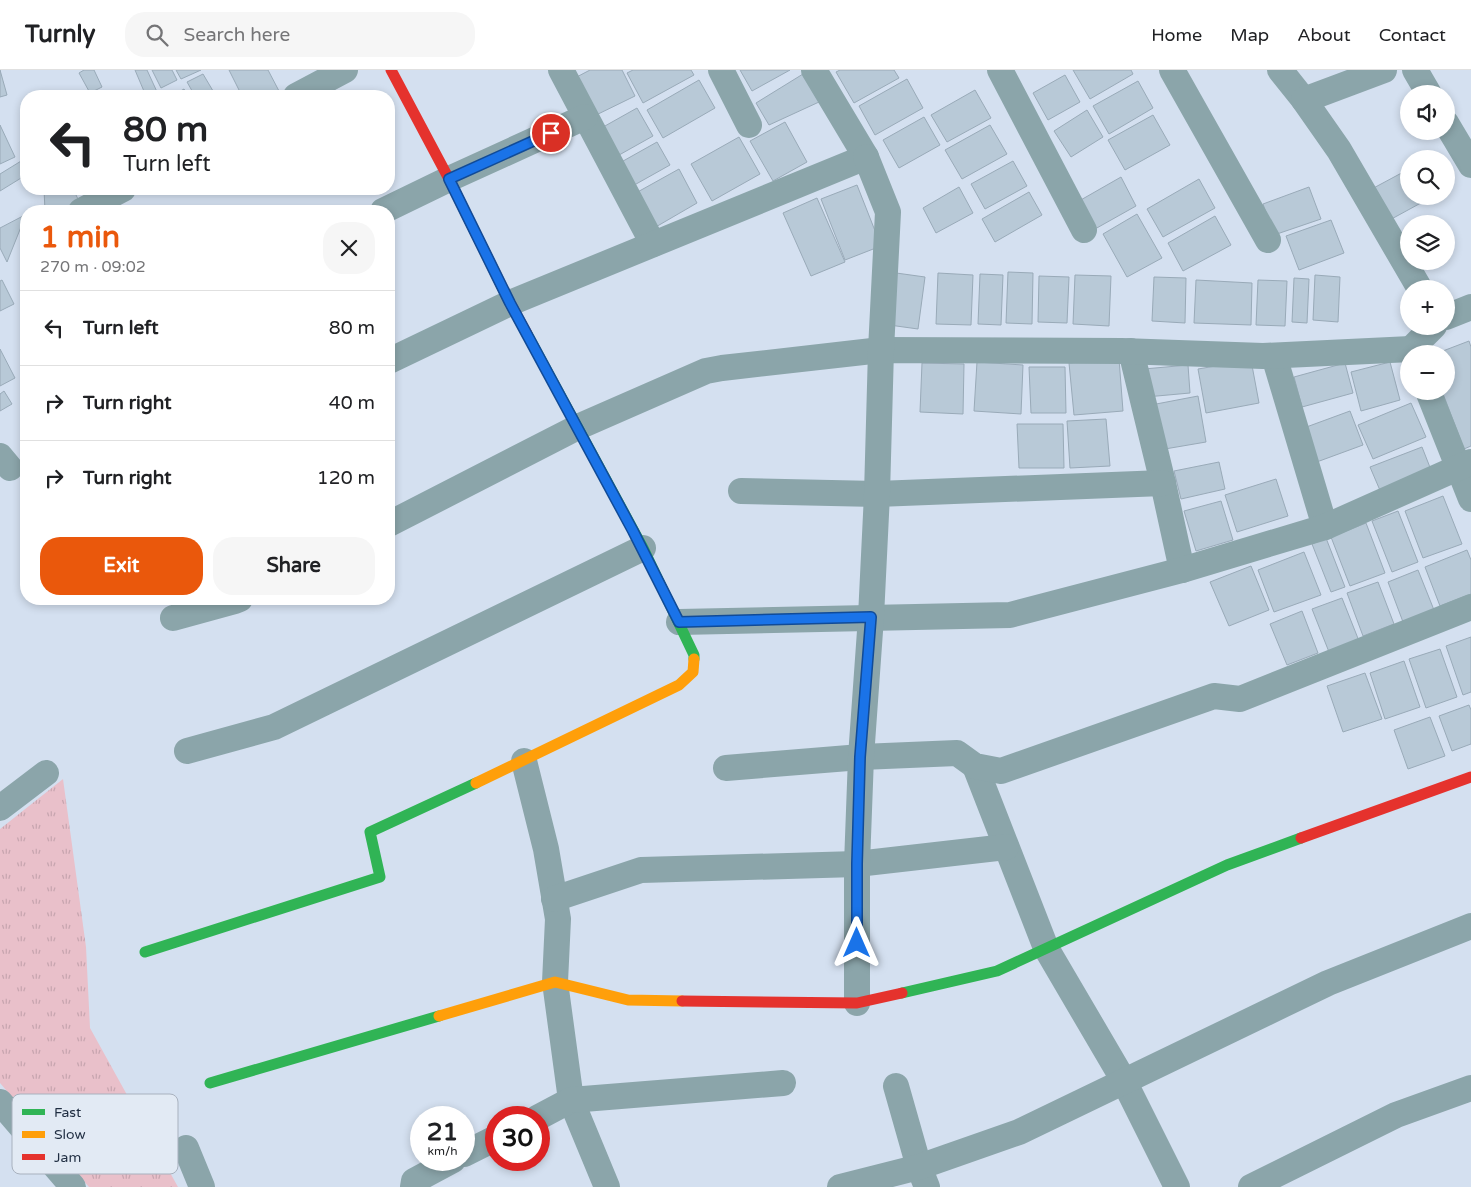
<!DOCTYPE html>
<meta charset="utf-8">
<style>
:root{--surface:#fff;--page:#f6f6f6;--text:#202124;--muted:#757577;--line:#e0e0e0;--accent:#ea580c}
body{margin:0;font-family:"Varela Round",sans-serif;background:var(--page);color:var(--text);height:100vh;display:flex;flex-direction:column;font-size:19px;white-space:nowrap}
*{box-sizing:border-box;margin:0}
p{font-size:16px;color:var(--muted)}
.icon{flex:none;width:28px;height:28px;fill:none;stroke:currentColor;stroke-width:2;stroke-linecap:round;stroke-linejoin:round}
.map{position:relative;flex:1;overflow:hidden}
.side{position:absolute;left:20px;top:135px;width:375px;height:400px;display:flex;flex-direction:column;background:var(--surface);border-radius:20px;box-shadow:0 2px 8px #0003}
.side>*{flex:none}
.banner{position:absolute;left:20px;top:20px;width:375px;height:105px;border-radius:20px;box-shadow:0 2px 8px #0003;background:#fff;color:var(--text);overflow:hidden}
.tools{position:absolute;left:1400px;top:15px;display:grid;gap:10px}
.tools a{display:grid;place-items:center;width:55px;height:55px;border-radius:50%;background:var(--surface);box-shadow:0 2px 8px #0003;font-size:25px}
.speed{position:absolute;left:410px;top:1036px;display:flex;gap:10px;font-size:25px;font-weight:700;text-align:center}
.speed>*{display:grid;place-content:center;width:65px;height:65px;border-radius:50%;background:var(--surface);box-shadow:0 2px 8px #0003;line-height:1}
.speed small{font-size:12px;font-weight:400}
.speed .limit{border:8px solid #d22;background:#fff;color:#111}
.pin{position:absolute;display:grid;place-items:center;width:42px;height:42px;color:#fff;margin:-21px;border:2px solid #fff;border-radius:50%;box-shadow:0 1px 5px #0007}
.me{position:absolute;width:55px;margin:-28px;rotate:0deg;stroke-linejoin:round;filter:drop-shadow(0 0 4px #0008)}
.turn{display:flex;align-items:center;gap:18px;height:105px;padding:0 20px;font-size:22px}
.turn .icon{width:65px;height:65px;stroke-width:2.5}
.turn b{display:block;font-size:35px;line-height:42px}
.round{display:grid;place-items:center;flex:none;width:52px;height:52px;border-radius:20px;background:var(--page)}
.headline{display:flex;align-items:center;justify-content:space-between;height:85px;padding:0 20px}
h1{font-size:30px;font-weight:700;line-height:38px;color:var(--accent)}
.cta{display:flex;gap:10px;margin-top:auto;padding:10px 20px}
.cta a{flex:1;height:58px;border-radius:20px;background:var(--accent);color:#fff;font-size:20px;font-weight:700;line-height:58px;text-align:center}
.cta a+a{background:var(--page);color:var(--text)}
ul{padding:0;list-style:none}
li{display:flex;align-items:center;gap:15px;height:75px;padding:0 20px;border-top:1px solid var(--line)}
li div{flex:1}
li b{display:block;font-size:19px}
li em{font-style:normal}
header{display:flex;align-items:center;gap:30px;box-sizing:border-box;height:70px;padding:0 25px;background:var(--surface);border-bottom:1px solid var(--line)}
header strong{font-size:24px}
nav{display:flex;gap:28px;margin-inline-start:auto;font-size:18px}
.search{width:350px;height:45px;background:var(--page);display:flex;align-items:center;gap:12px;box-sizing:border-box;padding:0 18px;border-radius:20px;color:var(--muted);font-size:19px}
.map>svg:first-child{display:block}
.park{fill:url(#park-tufts)}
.building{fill:#b8c9d7;stroke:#99aab8}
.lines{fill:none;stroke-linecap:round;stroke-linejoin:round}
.street{stroke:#8ba5aa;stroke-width:26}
.fast{stroke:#30b455;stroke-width:11}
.slow{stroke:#ff9f0a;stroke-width:11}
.jam{stroke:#e5322d;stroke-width:11}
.route-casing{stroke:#114b97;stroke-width:12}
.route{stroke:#1a73e8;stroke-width:9}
.key{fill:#e2eaf4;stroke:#a8b1be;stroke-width:1}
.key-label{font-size:14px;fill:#1f2d41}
</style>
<header>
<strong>Turnly</strong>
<div class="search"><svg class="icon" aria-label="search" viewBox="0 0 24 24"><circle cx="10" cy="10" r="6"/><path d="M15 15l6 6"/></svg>Search here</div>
<nav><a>Home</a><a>Map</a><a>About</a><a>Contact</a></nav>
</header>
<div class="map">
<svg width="1471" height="1117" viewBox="0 0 1471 1117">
<defs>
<pattern id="park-tufts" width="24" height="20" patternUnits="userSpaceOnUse" patternTransform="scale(1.25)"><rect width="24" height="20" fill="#e9c0ca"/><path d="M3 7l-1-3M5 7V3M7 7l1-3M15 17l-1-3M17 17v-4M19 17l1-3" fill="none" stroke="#c7a5af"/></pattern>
</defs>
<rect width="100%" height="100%" fill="#d4e0f0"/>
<path class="park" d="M63,709L86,877L90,958L178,1117H89L0,1013V759Z"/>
<g class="building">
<path d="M0,0L7,25L0,27Z"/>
<path d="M84,0H94L102,17L90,23L79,3Z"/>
<path d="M135,0H147L158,24L152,26H146Z"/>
<path d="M152,0H172L177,10L161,18Z"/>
<path d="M176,0H201L181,9Z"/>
<path d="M229,0H268L279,21L269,26H242Z"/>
<path d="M590,0H622L635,26L590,48L571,10Z"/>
<path d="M633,0H691L694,5L643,33L627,3Z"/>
<path d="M740,0H790L752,21Z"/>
<path d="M840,0H894L899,8L854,33L836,2Z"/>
<path d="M1073,0H1131L1133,4L1090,29Z"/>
<path d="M203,4L216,26H195L187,12Z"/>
<path d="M803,4L819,32L769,55L756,33Z"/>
<path d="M1065,5L1080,32L1048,50L1033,23Z"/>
<path d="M907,9L923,38L875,65L859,36Z"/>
<path d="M699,10L715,38L663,68L647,40Z"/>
<path d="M1138,11L1153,38L1109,64L1093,36Z"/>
<path d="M184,19L188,26H172Z"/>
<path d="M975,20L991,48L947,72L931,45Z"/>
<path d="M637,38L653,66L612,89L596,61Z"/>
<path d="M1087,40L1103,67L1071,87L1054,61Z"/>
<path d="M1153,45L1170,75L1125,100L1108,70Z"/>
<path d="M924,47L940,75L899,98L883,70Z"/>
<path d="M785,52L807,92L773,111L750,71Z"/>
<path d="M0,55L15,87L0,94Z"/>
<path d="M990,55L1007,84L962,109L945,80Z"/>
<path d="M739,67L760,104L712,131L691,94Z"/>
<path d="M657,72L670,95L629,118L616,95Z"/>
<path d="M26,88V105L0,121V104Z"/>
<path d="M1013,91L1027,116L985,139L971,114Z"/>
<path d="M679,99L697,133L654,158L634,124Z"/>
<path d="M1409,99V126H1429L1430,128L1386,152L1368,121Z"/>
<path d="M1121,107L1136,136L1095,159L1079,131Z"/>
<path d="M1199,109L1215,138L1163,167L1147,139Z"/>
<path d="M857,115L881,176L845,190L821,129Z"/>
<path d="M959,117L973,143L936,163L923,138Z"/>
<path d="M1309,117L1321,149L1274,165L1263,134Z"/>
<path d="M44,119H73L79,131L60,141H45Z"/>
<path d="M1029,122L1042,145L995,172L982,149Z"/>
<path d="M817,128L845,192L811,206L783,143Z"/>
<path d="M1137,144L1162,188L1127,207L1103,164Z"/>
<path d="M23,146L25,147L7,192L0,178V158Z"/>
<path d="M1215,146L1231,175L1183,201L1168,173Z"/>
<path d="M1331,150L1344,183L1299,200L1286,166Z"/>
<path d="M889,202L925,207L918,259L882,254Z"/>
<path d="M1008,202L1033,203L1032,254L1006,253Z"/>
<path d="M938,203L973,205L971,255L936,254Z"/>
<path d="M980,204L1003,205L1001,255L978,254Z"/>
<path d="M1075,205L1111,206L1109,256L1073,254Z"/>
<path d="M1315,205L1340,207L1338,252L1313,250Z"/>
<path d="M1039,206L1069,207L1067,253L1038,252Z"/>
<path d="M1154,207L1186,208L1185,253L1152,251Z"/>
<path d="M1294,208L1309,209L1307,253L1292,252Z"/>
<path d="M2,210L14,234L0,241V211Z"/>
<path d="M1196,210L1252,213L1251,255L1194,253Z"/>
<path d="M1258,210L1287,211L1285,256L1256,255Z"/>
<path d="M1469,271L1471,277V376L1464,379L1442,321H1446V284H1435Z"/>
<path d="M0,279L15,308L0,316Z"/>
<path d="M1119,289L1123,341L1074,345L1069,293Z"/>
<path d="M1251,290L1259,333L1206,343L1198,299Z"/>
<path d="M977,292L1023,295L1021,344L974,341Z"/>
<path d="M1390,292L1400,330L1361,341L1351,302Z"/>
<path d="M922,293L964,294L963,344L920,342Z"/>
<path d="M1345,293L1353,323L1302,337L1294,307Z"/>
<path d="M1188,295L1190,323L1146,327L1144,299Z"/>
<path d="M1029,297H1065L1066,343H1031Z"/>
<path d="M4,321L12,334L0,341V324Z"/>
<path d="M1198,326L1206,372L1159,380L1151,335Z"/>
<path d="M1411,333L1426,367L1373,389L1358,355Z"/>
<path d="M1350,341L1363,375L1314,393L1301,359Z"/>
<path d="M1106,349L1110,396L1070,398L1067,351Z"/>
<path d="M1017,354H1063L1064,398H1019Z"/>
<path d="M1422,377L1433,405L1382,425L1370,397Z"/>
<path d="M1219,392L1225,419L1181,429L1174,401Z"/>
<path d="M1276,409L1288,446L1237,462L1225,425Z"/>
<path d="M1443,426L1462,474L1423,488L1405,441Z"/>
<path d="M1221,431L1233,470L1196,481L1184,441Z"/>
<path d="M1398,441L1418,492L1392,502L1372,451Z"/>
<path d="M1366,453L1385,503L1350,516L1331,467Z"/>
<path d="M1326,468L1345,517L1331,522L1312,474Z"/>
<path d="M1467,480L1471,490V524L1440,536L1425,497Z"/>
<path d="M1304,482L1321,525L1274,542L1258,500Z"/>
<path d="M1251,496L1269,540L1229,556L1210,512Z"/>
<path d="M1418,500L1434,540L1403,552L1388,512Z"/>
<path d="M1378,512L1394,554L1363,566L1347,523Z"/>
<path d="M1342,528L1359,571L1329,582L1312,539Z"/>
<path d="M1302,541L1318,583L1287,595L1270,554Z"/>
<path d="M1471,567V622L1463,625L1446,576Z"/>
<path d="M1440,579L1457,627L1426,638L1409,589Z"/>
<path d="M1404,591L1420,637L1385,649L1370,603Z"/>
<path d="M1365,603L1382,649L1343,662L1327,616Z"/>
<path d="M1469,635L1471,640V674L1452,681L1439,646Z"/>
<path d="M1430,647L1445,686L1408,699L1394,660Z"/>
</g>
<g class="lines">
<g class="street">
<path d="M561,0L653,174"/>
<path d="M721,0L749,55"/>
<path d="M1000,0L1084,160"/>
<path d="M1172,0L1268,170"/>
<path d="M1280,0L1304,30"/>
<path d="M1384,0L1304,30L1339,80L1420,219"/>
<path d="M1415,0L1429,24"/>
<path d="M296,26L345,0"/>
<path d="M1446,53L1471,95"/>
<path d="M81,141L123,119"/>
<path d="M383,141L449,109L585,47"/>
<path d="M1446,247L1471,237"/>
<path d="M1131,281L1163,413L1182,500"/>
<path d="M1413,284L1411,279L1434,256"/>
<path d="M1274,286L1325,457"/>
<path d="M389,291L510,233L866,87L814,0"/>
<path d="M1428,321L1471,429"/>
<path d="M0,386L10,398"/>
<path d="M741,421L877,424L1163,413"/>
<path d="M389,454L578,357L706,301L722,298L881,280L1122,281L1263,286L1411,279"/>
<path d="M173,548L235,531L240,529"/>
<path d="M679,552L1010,545L1182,500L1325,457L1471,392"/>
<path d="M187,681L274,657L643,478"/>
<path d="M524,691L546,779L558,849L555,912L571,1030L607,1117"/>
<path d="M975,696L1046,878L1124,1011L1177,1117"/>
<path d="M726,698L861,687L957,683L975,696L1001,701L1214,626L1240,629L1471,537"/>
<path d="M0,738L46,703"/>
<path d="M554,829L641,800L857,794L1006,777"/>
<path d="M857,933V794L861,687L871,547L877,424L881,280L888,142L866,87"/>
<path d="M896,1016L919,1097L927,1117"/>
<path d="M0,1032L73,1117"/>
<path d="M537,1048L571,1030L783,1013"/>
<path d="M186,1078L202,1117"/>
<path d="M464,1084L496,1068"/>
<path d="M413,1117L414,1111L453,1090"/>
<path d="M840,1117L919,1097L1019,1062L1328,913L1471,856"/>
<path d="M1251,1117L1396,1045L1471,1018"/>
</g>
<g class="fast">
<path d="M527,264L643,478L694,585V589"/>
<path d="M145,882L380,807L370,762L476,713"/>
<path d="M902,923L997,901L1227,795L1301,768"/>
<path d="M210,1013L439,946"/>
</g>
<g class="slow">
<path d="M476,713L679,615L693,602L694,589"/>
<path d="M439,946L555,912L628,930L682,931"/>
</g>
<g class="jam">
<path d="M391,0L449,109L510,233L527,264"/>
<path d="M1301,768L1471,707"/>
<path d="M682,931L857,933L902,923"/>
</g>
</g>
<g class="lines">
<defs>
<path id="route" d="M551,63L449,109L510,233L633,461L679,552L871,547L860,687L857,794V873"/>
</defs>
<use href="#route" class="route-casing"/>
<use href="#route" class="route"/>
</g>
<rect x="12" y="1024" width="166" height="80" rx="8" class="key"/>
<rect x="22" y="1039" width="23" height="6" fill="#30b455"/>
<rect x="22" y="1061" width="23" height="7" fill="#ff9f0a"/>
<rect x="22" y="1084" width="23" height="6" fill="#e5322d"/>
<g class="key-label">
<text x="54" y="1047">Fast</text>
<text x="54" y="1069">Slow</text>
<text x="54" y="1092">Jam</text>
</g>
</svg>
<div class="tools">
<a><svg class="icon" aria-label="sound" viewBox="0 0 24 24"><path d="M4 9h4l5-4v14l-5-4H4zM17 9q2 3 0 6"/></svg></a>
<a><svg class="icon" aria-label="search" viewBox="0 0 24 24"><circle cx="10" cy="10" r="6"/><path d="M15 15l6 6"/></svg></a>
<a><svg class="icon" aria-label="layers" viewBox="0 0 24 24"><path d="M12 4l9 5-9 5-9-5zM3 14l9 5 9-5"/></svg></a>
<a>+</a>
<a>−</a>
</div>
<div class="speed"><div>21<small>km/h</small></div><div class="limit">30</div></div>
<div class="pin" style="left:551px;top:63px;background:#d93025"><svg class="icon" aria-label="arrive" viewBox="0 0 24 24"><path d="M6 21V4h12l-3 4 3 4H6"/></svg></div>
<svg class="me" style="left:857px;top:873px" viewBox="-20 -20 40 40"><path d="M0-17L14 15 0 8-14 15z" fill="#1a73e8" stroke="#fff" stroke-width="4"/></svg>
<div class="banner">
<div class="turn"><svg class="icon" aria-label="left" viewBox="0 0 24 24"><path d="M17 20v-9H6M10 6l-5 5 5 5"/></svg><div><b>80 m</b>Turn left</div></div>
</div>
<section class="side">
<div class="headline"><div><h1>1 min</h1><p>270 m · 09:02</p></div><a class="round"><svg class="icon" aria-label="close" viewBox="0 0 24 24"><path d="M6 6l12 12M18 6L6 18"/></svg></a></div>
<ul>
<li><svg class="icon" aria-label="left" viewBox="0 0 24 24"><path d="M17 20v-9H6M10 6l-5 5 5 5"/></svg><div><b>Turn left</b></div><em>80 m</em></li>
<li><svg class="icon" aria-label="right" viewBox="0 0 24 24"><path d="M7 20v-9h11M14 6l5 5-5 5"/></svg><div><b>Turn right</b></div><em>40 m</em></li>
<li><svg class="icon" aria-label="right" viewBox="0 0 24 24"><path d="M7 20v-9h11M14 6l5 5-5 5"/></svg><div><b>Turn right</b></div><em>120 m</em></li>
</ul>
<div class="cta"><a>Exit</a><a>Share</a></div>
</section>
</div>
